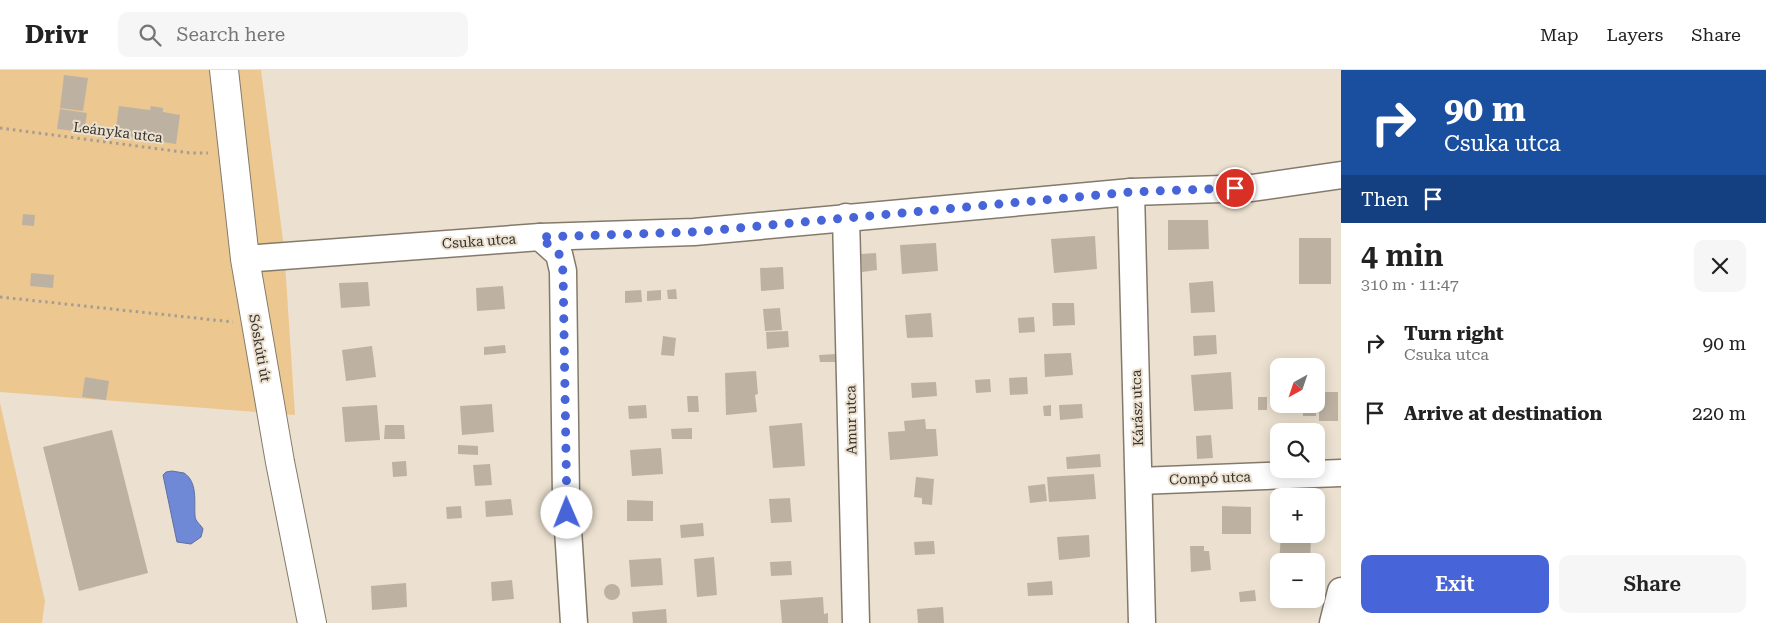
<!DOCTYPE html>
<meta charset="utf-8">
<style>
:root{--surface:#fff;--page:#f6f6f6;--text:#222;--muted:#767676;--line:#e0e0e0;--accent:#4765d9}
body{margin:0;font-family:"Roboto Serif",serif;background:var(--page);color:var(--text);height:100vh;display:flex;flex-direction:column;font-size:19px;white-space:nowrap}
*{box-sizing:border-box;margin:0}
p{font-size:16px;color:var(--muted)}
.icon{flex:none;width:28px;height:28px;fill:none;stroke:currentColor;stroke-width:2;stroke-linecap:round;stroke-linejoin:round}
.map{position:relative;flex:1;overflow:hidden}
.details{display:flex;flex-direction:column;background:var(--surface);width:425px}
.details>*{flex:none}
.guide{background:#1a4fa0;color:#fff;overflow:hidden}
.needle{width:32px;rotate:220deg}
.fabs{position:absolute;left:1270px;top:288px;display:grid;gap:10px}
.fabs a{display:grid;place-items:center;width:55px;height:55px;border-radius:10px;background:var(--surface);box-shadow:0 2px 12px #0003;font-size:25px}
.pin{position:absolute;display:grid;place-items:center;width:42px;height:42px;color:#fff;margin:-21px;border:2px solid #fff;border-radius:50%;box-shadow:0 1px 5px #0007}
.me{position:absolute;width:55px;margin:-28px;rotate:359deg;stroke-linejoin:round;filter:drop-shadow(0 0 4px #0008)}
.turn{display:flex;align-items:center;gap:18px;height:105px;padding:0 20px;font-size:22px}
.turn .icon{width:65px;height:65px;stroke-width:2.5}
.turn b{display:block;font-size:35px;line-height:42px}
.then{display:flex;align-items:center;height:48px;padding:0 20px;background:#0003;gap:10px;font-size:19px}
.round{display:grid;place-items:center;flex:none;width:52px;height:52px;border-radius:10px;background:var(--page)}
.head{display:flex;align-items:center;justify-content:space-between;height:85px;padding:0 20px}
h1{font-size:30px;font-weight:600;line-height:38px}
.action{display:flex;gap:10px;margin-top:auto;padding:10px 20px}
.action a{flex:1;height:58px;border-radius:10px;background:var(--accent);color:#fff;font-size:20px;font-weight:600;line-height:58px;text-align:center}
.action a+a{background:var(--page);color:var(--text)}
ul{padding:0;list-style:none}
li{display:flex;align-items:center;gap:15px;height:70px;padding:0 20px}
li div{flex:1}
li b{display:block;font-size:19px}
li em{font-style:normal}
header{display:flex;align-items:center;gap:30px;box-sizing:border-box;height:70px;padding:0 25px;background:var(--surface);border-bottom:1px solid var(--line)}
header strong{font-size:24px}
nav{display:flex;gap:28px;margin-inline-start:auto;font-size:18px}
.search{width:350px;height:45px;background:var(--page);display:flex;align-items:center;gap:12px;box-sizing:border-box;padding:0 18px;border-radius:10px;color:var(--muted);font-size:19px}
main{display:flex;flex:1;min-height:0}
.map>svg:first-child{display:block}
.green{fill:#ecc790}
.water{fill:#6f89d7;stroke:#5e6fa3}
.building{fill:#bdb2a2}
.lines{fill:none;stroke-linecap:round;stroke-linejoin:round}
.minor-casing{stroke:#847a6b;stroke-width:29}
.major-casing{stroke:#847a6b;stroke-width:30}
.path{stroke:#a69e90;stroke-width:3;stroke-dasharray:2.5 4;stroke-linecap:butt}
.minor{stroke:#fff;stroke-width:26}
.major{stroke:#fff;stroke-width:28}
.route{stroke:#4765d9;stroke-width:9;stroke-dasharray:0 16.2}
.labels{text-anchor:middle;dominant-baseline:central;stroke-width:4;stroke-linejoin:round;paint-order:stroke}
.street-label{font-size:14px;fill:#36322b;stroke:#ece1d0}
</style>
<header>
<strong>Drivr</strong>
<div class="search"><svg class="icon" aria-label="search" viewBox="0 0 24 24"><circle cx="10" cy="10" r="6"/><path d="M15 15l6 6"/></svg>Search here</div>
<nav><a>Map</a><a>Layers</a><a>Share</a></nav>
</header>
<main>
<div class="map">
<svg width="1341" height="553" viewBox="0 0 1341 553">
<rect width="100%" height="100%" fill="#ece1d0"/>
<g class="green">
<path d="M0,0H261L284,178L295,345L0,322Z"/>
<path d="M0,333L45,531L42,553H0Z"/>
</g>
<path class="water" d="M172,401L184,403C198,412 194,432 195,446C195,451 201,455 203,459L201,467L191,474L177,472L163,405L166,402Z"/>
<g class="building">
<path d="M64,5L88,8L83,41L60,38Z"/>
<path d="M119,36L150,40L151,36L163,38V42L180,45L176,74L115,65Z"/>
<path d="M60,39L87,43L84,62L57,59Z"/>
<path d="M23,144L35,145L34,156L22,155Z"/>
<path d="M1168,150H1208L1209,179L1168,180Z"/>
<path d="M1095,166L1097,199L1054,203L1051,169Z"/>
<rect x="1299" y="168" width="32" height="46"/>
<path d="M936,173L938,201L902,204L900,175Z"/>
<path d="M876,183L877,200L862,202L861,184Z"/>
<path d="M783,197L784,219L761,221L760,198Z"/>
<path d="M31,203L54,205L53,218L30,216Z"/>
<path d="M1213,211L1215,242L1191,243L1189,213Z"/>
<path d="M368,212L370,236L341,238L339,213Z"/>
<path d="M503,216L505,239L477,241L476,218Z"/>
<path d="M676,219L677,229H668L667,220Z"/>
<path d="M641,220L642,232L625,233V221Z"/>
<path d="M661,220V230L647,231V221Z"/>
<path d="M1052,233H1074L1075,255L1053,256Z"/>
<path d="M780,238L782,260L765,261L763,239Z"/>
<path d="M931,243L933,267L907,268L905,245Z"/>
<path d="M1034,247L1035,262L1019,263L1018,248Z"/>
<path d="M788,261L789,277L767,279L766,262Z"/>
<path d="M1216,265L1217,284L1194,286L1193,266Z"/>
<path d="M663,266L676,268L674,286L661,285Z"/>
<path d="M505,275L506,283L484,285V277Z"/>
<path d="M372,276L376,307L346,311L342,280Z"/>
<path d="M1071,283L1073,305L1045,307L1044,284Z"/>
<path d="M836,284V292H820L819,285Z"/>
<path d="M756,301L758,324L755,325L757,342L726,345L725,303Z"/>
<path d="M1231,302L1233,339L1194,341L1191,305Z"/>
<path d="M85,307L109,311L106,330L82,327Z"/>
<path d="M1027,307L1028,324L1010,325L1009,308Z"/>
<path d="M990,309L991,322L976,323L975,310Z"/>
<path d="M936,312L937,326L912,328L911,313Z"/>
<rect x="1319" y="322" width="19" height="29"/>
<path d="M687,326H698L699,342H688Z"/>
<rect x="1258" y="327" width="9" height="13"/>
<path d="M492,334L494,362L462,365L460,336Z"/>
<path d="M1082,334L1083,348L1060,350L1059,335Z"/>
<rect x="1303" y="334" width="13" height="12"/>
<path d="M377,335L380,370L345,372L342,337Z"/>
<path d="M646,335L647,348L629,349L628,336Z"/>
<path d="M1051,335V346H1044L1043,336Z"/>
<path d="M925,349L926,359H936L938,386L890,390L888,362L905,361L904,351Z"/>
<path d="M802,353L805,396L773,398L769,356Z"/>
<path d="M385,355H404L405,369H384Z"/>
<path d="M692,358V369H672L671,359Z"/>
<path d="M112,360L148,503L79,521L43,377Z"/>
<path d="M1211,365L1213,388L1197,389L1196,366Z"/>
<path d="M458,375L478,376V385L458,384Z"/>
<path d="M661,378L663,404L632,406L630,380Z"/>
<path d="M1100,384L1101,397L1067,399L1066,387Z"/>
<path d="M406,391L407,406L393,407L392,392Z"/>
<path d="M490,394L492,415L475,416L473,395Z"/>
<path d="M1094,404L1096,429L1049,432L1047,407Z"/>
<path d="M916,407L934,409L932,435L922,434V428L914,427Z"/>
<path d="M1045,414L1047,431L1030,433L1028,416Z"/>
<path d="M790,428L792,452L771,453L769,429Z"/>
<path d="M511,429L513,445L486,447L485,431Z"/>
<path d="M627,430L653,431V451H627Z"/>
<path d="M461,436L462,448L447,449L446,437Z"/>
<path d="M1222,436L1251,437V464H1222Z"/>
<path d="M703,453L704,466L681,468L680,455Z"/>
<path d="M1089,465L1090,487L1059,490L1057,467Z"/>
<path d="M1281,466L1311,468L1310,491H1279Z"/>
<path d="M934,471L935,484L915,485L914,472Z"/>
<path d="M1190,476H1204V481H1209L1211,500L1191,502Z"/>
<path d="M714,487L717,525L697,527L694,489Z"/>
<path d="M661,488L663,515L631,517L629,490Z"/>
<path d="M791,491L792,505L771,506L770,492Z"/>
<path d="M512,510L514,529L492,531L491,512Z"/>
<path d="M1052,511L1053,525L1028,526L1027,513Z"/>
<path d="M406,513L407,537L372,540L371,516Z"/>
<circle cx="612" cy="522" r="8"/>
<path d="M1255,520L1256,531L1240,532L1239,522Z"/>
<path d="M823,527L824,544L828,543V553H782L780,530Z"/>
<path d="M943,537L944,553H918L917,539Z"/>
<path d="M666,539L667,553H633L632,542Z"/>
</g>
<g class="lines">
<defs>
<g id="minor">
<path d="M1131,122L1142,553"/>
<path d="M846,147L856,553"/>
<path d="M540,167L559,184L563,201L566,428L574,553"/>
<path d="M245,189L540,167L694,162L1131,122L1252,118L1341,105"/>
<path d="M1139,411L1341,403"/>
<path d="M1333,553L1341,521"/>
</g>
<path id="major" d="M224,0L245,189L280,392L312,553"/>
</defs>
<use href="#minor" class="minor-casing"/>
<use href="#major" class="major-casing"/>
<g class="path">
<path d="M0,58L190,83H208"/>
<path d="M0,227L233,252"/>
</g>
<use href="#minor" class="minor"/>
<use href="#major" class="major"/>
</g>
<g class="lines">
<path class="route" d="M567,443L563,201L559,184L540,167L694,162L1131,122L1235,118"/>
</g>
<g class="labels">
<g class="street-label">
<text transform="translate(118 62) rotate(7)">Leányka utca</text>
<text transform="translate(479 171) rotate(-4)">Csuka utca</text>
<text transform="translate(260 278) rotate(80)">Sóskúti út</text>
<text transform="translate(1137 338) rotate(-92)">Kárász utca</text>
<text transform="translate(851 350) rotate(-91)">Amur utca</text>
<text transform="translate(1210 408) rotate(-2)">Compó utca</text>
</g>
</g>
</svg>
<div class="fabs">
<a><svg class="needle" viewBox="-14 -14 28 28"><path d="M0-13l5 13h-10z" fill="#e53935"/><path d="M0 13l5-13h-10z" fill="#767676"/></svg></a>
<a><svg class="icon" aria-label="search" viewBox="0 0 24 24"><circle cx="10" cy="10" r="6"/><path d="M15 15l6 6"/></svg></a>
<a>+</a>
<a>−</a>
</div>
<div class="pin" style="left:1235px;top:118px;background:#d93025"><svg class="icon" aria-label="arrive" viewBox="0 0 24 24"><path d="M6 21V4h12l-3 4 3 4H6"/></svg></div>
<svg class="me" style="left:567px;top:443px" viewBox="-20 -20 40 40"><circle r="19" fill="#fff"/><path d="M0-13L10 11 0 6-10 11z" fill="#4765d9"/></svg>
</div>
<section class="details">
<div class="guide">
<div class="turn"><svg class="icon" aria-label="right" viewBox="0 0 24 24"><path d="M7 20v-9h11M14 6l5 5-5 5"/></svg><div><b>90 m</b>Csuka utca</div></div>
<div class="then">Then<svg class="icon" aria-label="arrive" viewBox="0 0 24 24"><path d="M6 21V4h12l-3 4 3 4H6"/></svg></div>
</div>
<div class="head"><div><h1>4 min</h1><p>310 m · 11:47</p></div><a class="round"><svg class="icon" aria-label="close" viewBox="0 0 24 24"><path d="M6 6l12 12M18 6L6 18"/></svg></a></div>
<ul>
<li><svg class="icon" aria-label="right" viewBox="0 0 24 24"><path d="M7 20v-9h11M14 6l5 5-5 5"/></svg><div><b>Turn right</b><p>Csuka utca</p></div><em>90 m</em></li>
<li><svg class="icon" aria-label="arrive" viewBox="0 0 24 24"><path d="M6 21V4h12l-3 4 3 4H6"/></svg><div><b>Arrive at destination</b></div><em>220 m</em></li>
</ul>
<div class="action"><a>Exit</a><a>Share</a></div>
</section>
</main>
